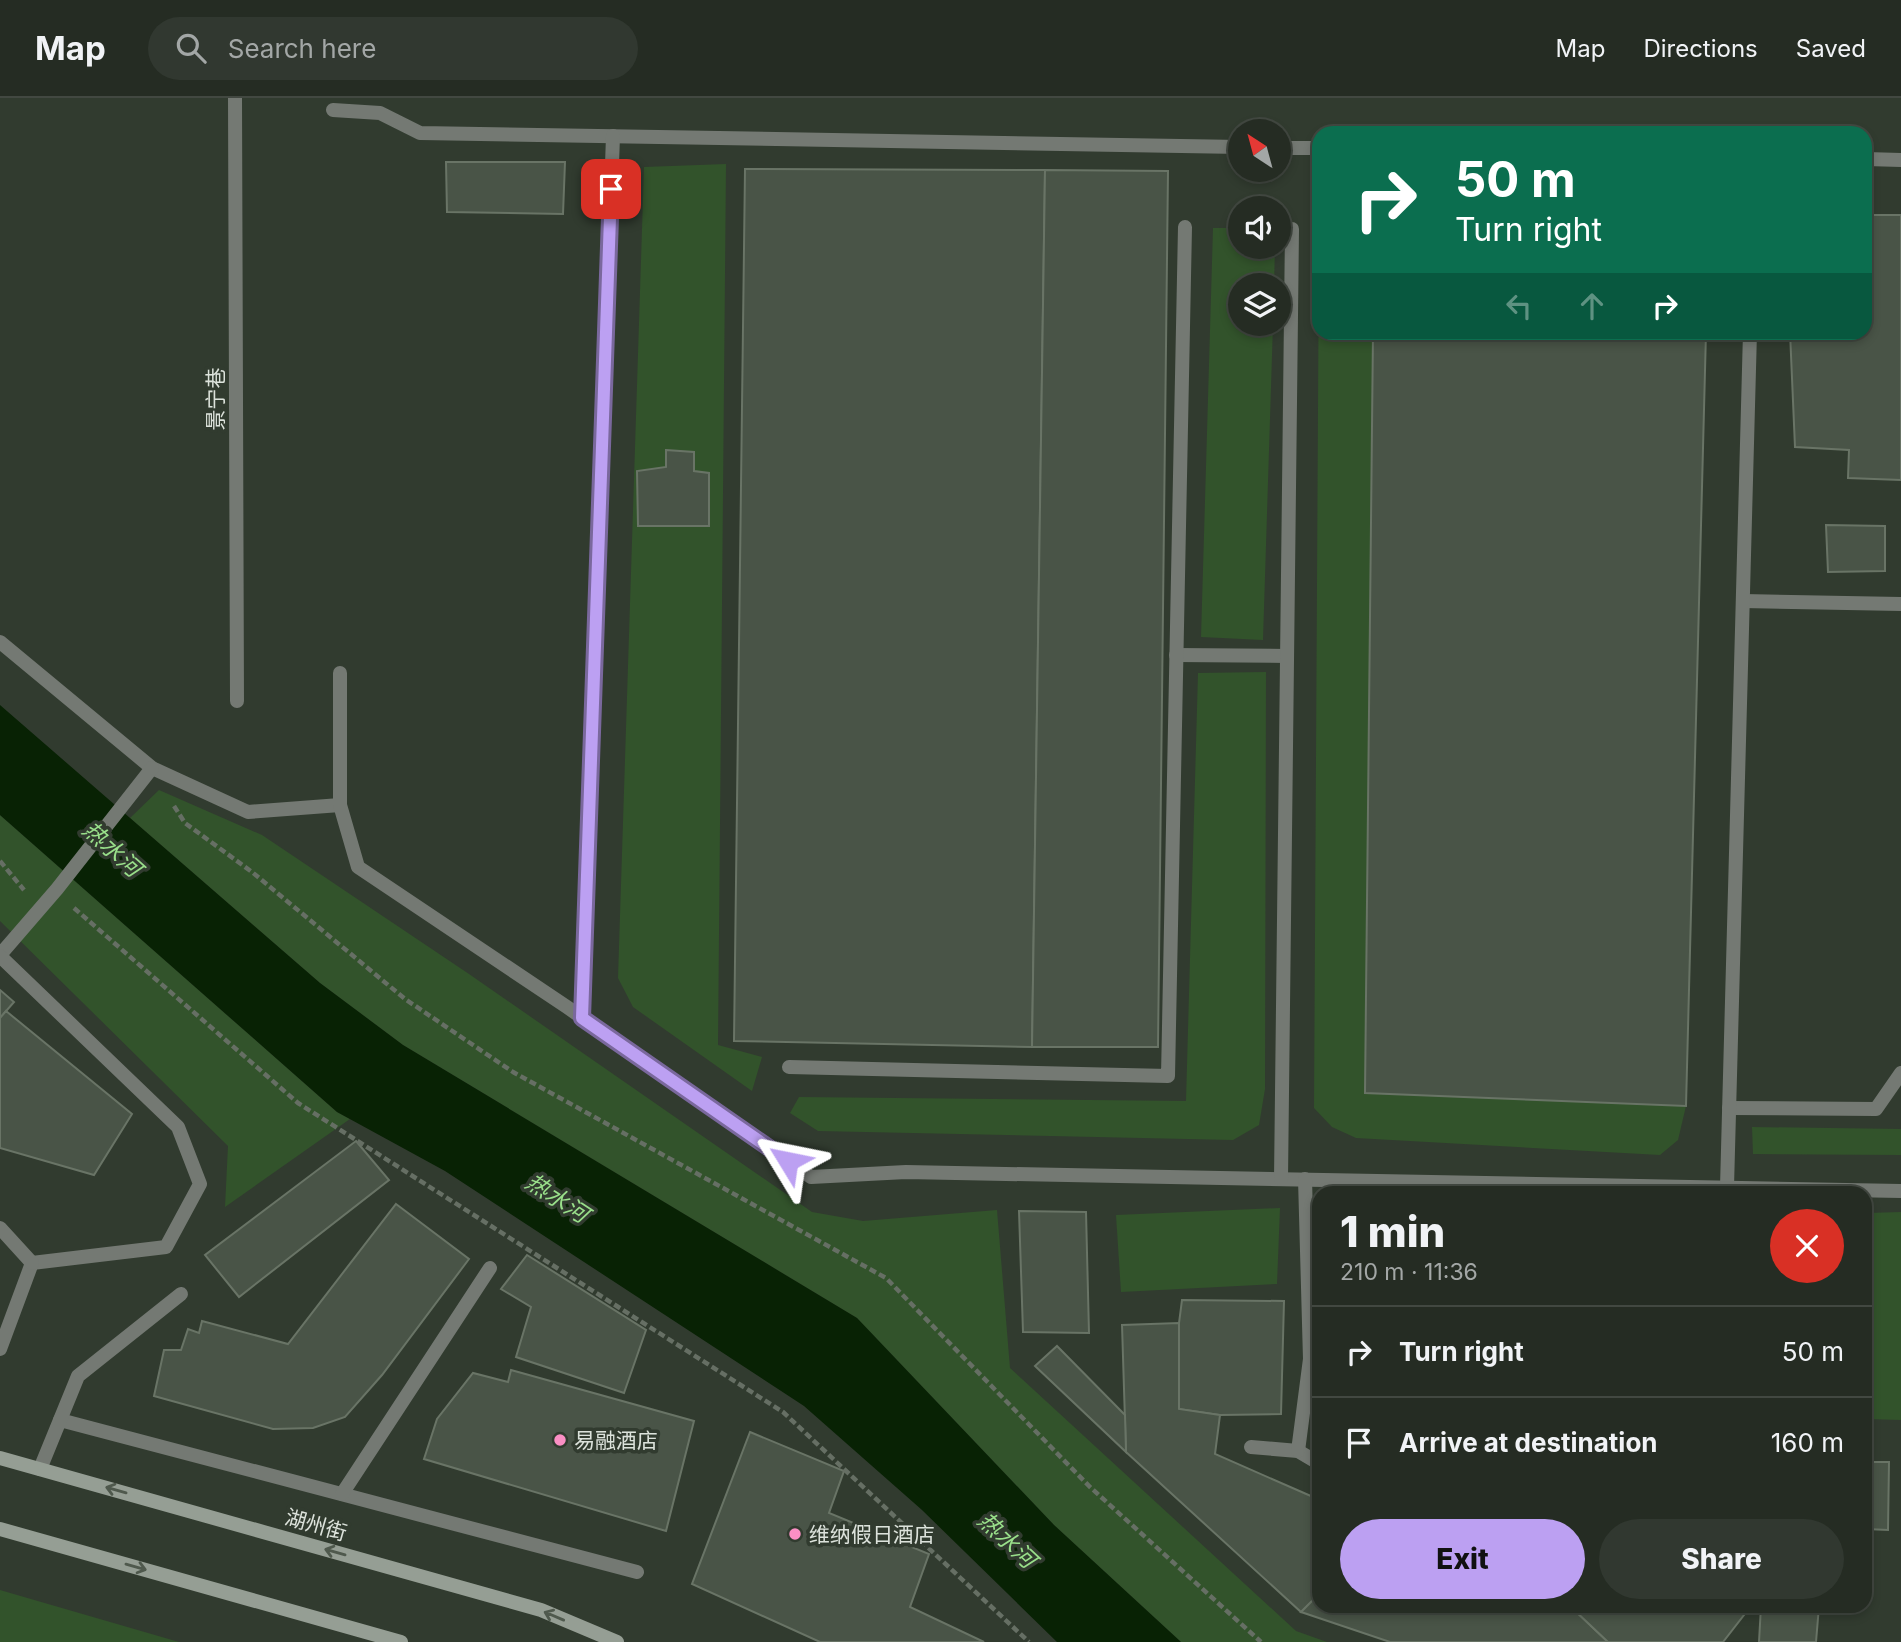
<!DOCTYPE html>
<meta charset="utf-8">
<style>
:root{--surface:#252c23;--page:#313830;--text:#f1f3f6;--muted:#a3a7a6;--line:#424841;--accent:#bca0f2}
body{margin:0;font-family:Inter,"Noto Sans SC",sans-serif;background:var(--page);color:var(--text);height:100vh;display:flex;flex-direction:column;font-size:26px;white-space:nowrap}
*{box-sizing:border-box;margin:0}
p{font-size:23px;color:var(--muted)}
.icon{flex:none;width:38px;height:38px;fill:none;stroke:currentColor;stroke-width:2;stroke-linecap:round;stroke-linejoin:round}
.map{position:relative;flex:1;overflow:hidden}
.sheet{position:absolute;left:1312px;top:1088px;width:560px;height:427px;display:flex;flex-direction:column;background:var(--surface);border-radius:21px;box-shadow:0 4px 10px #0003,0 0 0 2px var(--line)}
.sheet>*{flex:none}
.hud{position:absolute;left:1312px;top:28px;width:560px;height:214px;border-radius:21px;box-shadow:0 4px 10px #0003,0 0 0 2px var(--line);background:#0b6e4f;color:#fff;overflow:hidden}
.needle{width:46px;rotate:324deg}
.buttons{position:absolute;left:1228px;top:21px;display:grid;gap:14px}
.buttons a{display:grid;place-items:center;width:63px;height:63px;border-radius:50%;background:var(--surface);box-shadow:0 4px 10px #0003,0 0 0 2px var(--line);font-size:35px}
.pin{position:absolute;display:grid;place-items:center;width:60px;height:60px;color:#fff;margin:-30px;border-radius:14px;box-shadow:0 4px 10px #0006}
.me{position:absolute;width:77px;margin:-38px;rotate:305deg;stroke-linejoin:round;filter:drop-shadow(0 0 5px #0008)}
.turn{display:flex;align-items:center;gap:24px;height:147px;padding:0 28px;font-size:32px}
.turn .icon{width:91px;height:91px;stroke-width:2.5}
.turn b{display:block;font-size:49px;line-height:60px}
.lanes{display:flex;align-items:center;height:66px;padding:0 28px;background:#0003;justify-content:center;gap:35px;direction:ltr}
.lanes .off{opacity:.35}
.round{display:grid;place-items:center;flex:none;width:74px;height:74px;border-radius:37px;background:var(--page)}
.head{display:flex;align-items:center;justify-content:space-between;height:119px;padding:0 28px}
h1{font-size:42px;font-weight:800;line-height:52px}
.cta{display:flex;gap:14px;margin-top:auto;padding:14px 28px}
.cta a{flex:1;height:80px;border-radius:42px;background:var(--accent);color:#111;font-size:28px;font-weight:800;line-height:80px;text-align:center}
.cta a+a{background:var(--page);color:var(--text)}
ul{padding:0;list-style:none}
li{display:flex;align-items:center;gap:21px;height:91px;padding:0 28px;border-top:2px solid var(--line)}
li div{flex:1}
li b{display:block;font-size:26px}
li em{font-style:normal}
header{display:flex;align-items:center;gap:42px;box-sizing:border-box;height:98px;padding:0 35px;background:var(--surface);border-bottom:2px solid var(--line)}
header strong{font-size:33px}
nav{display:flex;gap:38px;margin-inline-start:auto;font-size:24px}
.search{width:490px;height:63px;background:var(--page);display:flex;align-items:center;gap:18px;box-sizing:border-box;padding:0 24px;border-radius:38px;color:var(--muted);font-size:26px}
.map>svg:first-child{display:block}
.green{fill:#32532b}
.water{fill:#082204}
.building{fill:#495447;stroke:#697466;stroke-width:2}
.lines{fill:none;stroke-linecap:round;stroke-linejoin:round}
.path{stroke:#666f64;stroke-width:4.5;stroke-dasharray:7 3.5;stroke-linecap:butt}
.service{stroke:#747973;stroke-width:14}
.minor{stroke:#747973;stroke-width:14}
.secondary{stroke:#959e94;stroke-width:14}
.oneway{stroke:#4f594d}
.route-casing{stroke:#7a689d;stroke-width:18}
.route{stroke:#bca0f2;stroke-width:12}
.poi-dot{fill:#fb8fc4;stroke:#313b2f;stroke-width:2.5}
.labels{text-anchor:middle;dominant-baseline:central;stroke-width:7;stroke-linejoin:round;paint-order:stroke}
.street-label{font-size:21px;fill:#dce2db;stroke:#313b2f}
.poi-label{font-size:21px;fill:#dce2db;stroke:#313b2f;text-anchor:start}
.water-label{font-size:23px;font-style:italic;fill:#99df8a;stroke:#313b2f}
</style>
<header>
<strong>Map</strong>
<div class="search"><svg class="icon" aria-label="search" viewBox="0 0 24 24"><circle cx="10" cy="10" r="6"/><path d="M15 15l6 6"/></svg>Search here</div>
<nav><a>Map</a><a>Directions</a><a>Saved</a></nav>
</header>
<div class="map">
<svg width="1901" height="1544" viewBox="0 0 1901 1544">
<rect width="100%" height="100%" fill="#313b2f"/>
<g class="green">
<path d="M726,66L718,947L762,959L752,993L633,909L618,880L644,69Z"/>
<path d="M1213,130H1241V149H1275L1274,187H1241V226H1273L1263,542L1201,539Z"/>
<path d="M1319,135L1320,234L1373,235L1365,994L1686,1008L1678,1042L1660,1057L1356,1040L1332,1029L1314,1010Z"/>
<path d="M1266,574L1265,991L1259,1027L1233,1042L818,1033L790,1015L799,999L1186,1003L1198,575Z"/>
<path d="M159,692L262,737L469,876L812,1114L863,1123L997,1112L1010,1270L1296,1533L1327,1544H1181L1054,1427L857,1220L403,947L320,885L130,720Z"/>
<path d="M0,717L337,1014L350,1021L225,1109L228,1048L0,823Z"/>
<path d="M1752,1029L1901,1031V1057L1753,1056Z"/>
<path d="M1280,1110L1277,1186L1121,1194L1116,1117Z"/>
<path d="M1901,1114V1322L1866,1321V1115Z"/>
<path d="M0,1492L24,1499L179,1544H0Z"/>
</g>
<path class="water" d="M0,607L320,885L403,947L857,1220L1054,1427L1181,1544H1057L922,1412L804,1308L445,1073L337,1014L0,717Z"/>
<g class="building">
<path d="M446,64H565L563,116L447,114Z"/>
<path d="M745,71L1045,72L1032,949L734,943Z"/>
<path d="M1045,72L1168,73L1158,949H1032Z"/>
<path d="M1866,117H1901V382L1848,380L1849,352L1795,349L1790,234H1866Z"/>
<path d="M1373,234H1706L1686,1008L1365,995Z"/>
<path d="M666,352L694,354V373L709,375V428H638L637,373L666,369Z"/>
<path d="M1826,427L1885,428V473L1828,474Z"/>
<path d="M0,892L14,904L0,920Z"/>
<path d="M6,913L132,1016L94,1077L0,1050V920Z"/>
<path d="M356,1043L389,1082L239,1199L205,1157Z"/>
<path d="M396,1106L469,1161L382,1277L345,1319L313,1330L273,1331L154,1298L164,1252H181L188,1231L199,1235L202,1223L288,1246Z"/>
<path d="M1019,1113L1086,1114L1089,1235L1023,1234Z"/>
<path d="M527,1157L646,1232L624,1295L516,1259L531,1209L501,1191Z"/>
<path d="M1182,1202L1284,1203L1281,1316L1220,1317L1179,1311V1225Z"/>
<path d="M1179,1225V1311L1220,1317L1215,1356L1320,1402V1495L1301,1514L1126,1354L1122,1227Z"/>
<path d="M1057,1248L1125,1317L1126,1354L1035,1268Z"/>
<path d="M511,1272L694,1323L666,1433L424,1361L437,1321L473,1275L508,1284Z"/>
<path d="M750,1334L844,1373L829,1415L929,1456L910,1509L984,1544H820L692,1486Z"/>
<path d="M1866,1364H1889L1888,1432L1866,1431Z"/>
<path d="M1320,1495V1508H1570L1608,1544H1390L1301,1514Z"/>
<path d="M1570,1508H1751L1723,1544H1608Z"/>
<path d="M1761,1508H1819L1816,1544H1759Z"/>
</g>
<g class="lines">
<g class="path">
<path d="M174,708L185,725L252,774L405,901L513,974L886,1180L1090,1389L1261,1544"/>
<path d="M0,763L24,792"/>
<path d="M74,810L298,1005L783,1314L1029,1544"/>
</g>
<g class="service">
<path d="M333,12L380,15L420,35L1241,49"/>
<path d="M1279,50H1320"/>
<path d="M1866,61L1901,62"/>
<path d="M1743,503L1901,506"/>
<path d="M0,544L152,670L248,714L340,707"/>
<path d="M1176,557L1287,558"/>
<path d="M340,575V707L358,769L567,909L811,1079L906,1074L1901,1093"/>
<path d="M0,857L57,791L152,670"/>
<path d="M0,858L178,1029L200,1086L166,1149L32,1165L0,1251"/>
<path d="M582,920L613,38"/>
<path d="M789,969L1168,978L1185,129"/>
<path d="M1729,1010L1876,1011L1901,975"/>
<path d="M1281,1081L1292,131"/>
<path d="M1727,1089L1750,234"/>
<path d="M0,1130L32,1165"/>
<path d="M60,1322L637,1474"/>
<path d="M1251,1349L1298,1353L1320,1366"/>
<path d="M1298,1353L1310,1261L1305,1081"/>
<path d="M40,1371L78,1278L181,1196"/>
<path d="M342,1396L490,1170"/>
</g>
<path class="minor" d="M235,0L237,603"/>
<g class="secondary">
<path d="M0,1360L541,1512L617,1544"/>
<path d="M0,1431L401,1544"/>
</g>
</g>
<defs><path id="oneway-shaft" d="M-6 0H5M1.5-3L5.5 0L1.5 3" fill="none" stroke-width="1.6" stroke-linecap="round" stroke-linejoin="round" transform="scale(1.75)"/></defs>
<g class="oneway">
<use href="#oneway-shaft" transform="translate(116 1392) rotate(-164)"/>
<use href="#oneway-shaft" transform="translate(335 1454) rotate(-164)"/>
<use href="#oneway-shaft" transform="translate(136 1469) rotate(16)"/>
<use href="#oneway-shaft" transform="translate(554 1518) rotate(-157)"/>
</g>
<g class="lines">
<defs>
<path id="route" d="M611,91L582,920L788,1063"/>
</defs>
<use href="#route" class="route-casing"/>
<use href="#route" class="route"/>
</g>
<g class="poi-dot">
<circle cx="560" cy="1342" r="7"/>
<circle cx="795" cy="1436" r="7"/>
</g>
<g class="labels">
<g class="street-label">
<text transform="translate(215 301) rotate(-90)">景宁巷</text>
<text transform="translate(316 1427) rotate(16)">湖州街</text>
</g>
<g class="poi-label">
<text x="574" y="1342">易融酒店</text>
<text x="809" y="1436">维纳假日酒店</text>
</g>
<g class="water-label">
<text transform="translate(112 751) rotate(42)">热水河</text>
<text transform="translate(557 1100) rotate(33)">热水河</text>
<text transform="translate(1007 1442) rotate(43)">热水河</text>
</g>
</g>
</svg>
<div class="buttons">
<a><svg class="needle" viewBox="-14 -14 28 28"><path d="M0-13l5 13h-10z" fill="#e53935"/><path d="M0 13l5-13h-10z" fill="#a3a7a6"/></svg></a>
<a><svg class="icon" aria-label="sound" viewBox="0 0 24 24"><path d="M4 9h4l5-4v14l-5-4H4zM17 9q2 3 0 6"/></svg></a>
<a><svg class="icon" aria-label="layers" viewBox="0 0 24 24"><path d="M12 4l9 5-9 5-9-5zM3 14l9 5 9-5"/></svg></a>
</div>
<div class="pin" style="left:611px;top:91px;background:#d93025"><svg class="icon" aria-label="arrive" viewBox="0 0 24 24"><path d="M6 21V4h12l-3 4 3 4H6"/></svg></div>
<svg class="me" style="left:788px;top:1063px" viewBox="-20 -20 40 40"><path d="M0-17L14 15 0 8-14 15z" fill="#bca0f2" stroke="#fff" stroke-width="4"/></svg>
<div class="hud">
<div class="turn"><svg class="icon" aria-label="right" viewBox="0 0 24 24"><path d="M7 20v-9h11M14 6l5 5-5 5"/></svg><div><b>50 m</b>Turn right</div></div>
<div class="lanes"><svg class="icon off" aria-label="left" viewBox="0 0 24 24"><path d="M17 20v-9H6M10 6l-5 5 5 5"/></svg><svg class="icon off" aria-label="ahead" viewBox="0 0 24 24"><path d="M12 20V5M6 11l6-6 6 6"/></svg><svg class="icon" aria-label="right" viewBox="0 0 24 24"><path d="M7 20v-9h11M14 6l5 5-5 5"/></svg></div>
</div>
<section class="sheet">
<div class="head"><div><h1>1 min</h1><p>210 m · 11:36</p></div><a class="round" style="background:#d93025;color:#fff"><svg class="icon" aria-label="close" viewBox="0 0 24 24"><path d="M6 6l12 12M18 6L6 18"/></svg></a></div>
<ul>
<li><svg class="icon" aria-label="right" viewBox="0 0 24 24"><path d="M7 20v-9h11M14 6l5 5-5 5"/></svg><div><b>Turn right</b></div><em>50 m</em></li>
<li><svg class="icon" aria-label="arrive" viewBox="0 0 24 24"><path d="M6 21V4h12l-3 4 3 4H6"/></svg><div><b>Arrive at destination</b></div><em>160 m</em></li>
</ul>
<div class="cta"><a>Exit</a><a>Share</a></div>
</section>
</div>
